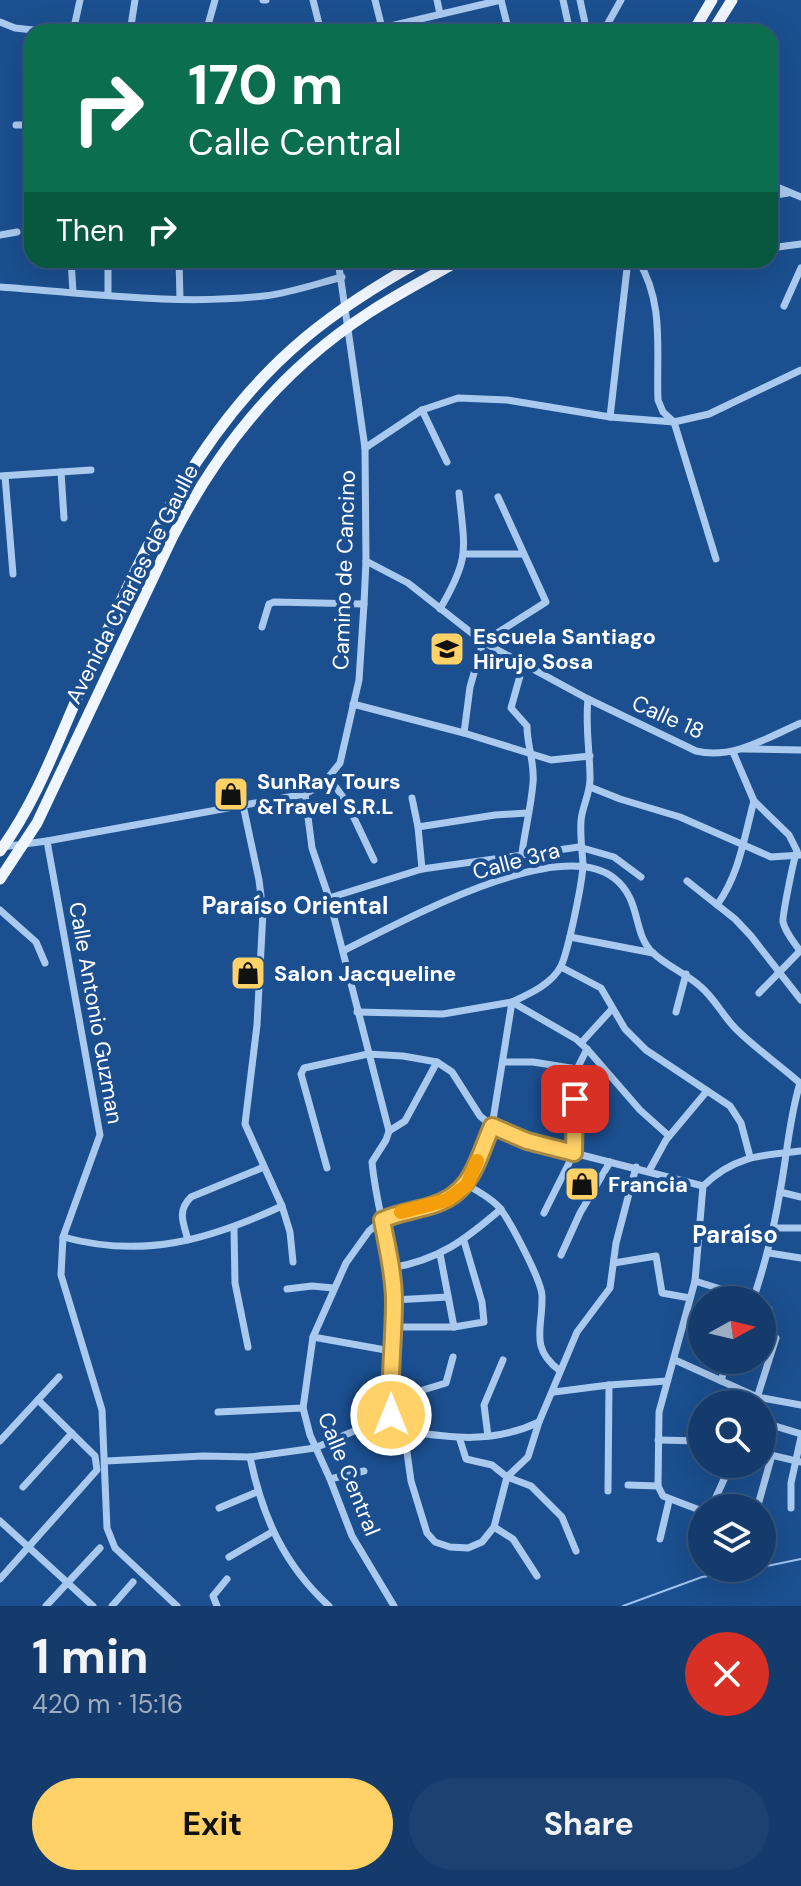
<!DOCTYPE html>
<meta charset="utf-8">
<style>
:root{--surface:#143b6b;--page:#1d4271;--text:#f1f3f6;--muted:#9dadc1;--line:#33557e;--accent:#ffd166}
body{margin:0;font-family:"DM Sans",sans-serif;background:var(--page);color:var(--text);height:100vh;display:flex;flex-direction:column;font-size:30px;white-space:nowrap}
*{box-sizing:border-box;margin:0}
p{font-size:26px;color:var(--muted)}
.icon{flex:none;width:44px;height:44px;fill:none;stroke:currentColor;stroke-width:2;stroke-linecap:round;stroke-linejoin:round}
.map{position:relative;height:1606px;overflow:hidden}
.sheet{display:flex;flex-direction:column;background:var(--surface);flex:1}
.sheet>*{flex:none}
.hud{position:absolute;left:24px;top:24px;width:754px;height:244px;border-radius:24px;box-shadow:0 8px 32px #0002,0 0 0 2px var(--line);background:#0b6e4f;color:#fff;overflow:hidden}
.needle{width:52px;rotate:82deg}
.fabs{position:absolute;left:688px;top:1286px;display:grid;gap:16px}
.fabs a{display:grid;place-items:center;width:88px;height:88px;border-radius:50%;background:var(--surface);box-shadow:0 8px 32px #0002,0 0 0 2px var(--line);font-size:40px}
.pin{position:absolute;display:grid;place-items:center;width:68px;height:68px;color:#fff;margin:-34px;border-radius:16px;box-shadow:0 4px 12px #0006}
.me{position:absolute;width:88px;margin:-44px;rotate:0deg;stroke-linejoin:round;filter:drop-shadow(0 0 6px #0008)}
.turn{display:flex;align-items:center;gap:28px;height:168px;padding:0 32px;font-size:36px}
.turn .icon{width:104px;height:104px;stroke-width:2.5}
.turn b{display:block;font-size:56px;line-height:68px}
.then{display:flex;align-items:center;height:76px;padding:0 32px;background:#0003;gap:16px;font-size:30px}
.round{display:grid;place-items:center;flex:none;width:84px;height:84px;border-radius:42px;background:var(--page)}
.head{display:flex;align-items:center;justify-content:space-between;height:136px;padding:0 32px}
h1{font-size:48px;font-weight:700;line-height:60px}
.primary-button{display:flex;gap:16px;margin-top:auto;padding:16px 32px}
.primary-button a{flex:1;height:92px;border-radius:48px;background:var(--accent);color:#111;font-size:32px;font-weight:700;line-height:92px;text-align:center}
.primary-button a+a{background:var(--page);color:var(--text)}
.map>svg:first-child{display:block}
.lines{fill:none;stroke-linecap:round;stroke-linejoin:round}
.stream{stroke:#9cc4f0;stroke-width:2}
.minor{stroke:#a9c9ee;stroke-width:7}
.primary{stroke:#f0f6ff;stroke-width:11}
.route-casing{stroke:#a68842;stroke-width:20}
.route{stroke:#ffd166;stroke-width:14}
.slow{stroke:#f59e0b;stroke-width:14}
.labels{text-anchor:middle;dominant-baseline:central;stroke-width:8;stroke-linejoin:round;paint-order:stroke}
.street-label{font-size:22px;fill:#fff;stroke:#1b4f8f}
.poi-label{font-size:22px;font-weight:bold;fill:#fff;stroke:#1b4f8f;text-anchor:start}
.neighbourhood-label{font-size:24px;font-weight:bold;fill:#fff;stroke:#1b4f8f}
</style>
<div class="map">
<svg width="801" height="1606" viewBox="0 0 801 1606">
<rect width="100%" height="100%" fill="#1b4f8f"/>
<g class="lines">
<g class="stream">
<path d="M762,1567L801,1559"/>
<path d="M623,1606L702,1577L759,1568"/>
</g>
<g class="minor">
<path d="M263,0H266"/>
<path d="M313,0L321,32"/>
<path d="M375,0L382,28"/>
<path d="M437,0L440,14"/>
<path d="M501,0L509,32"/>
<path d="M563,0L570,32"/>
<path d="M580,0L587,32"/>
<path d="M0,22L15,28L51,32"/>
<path d="M73,32L80,0"/>
<path d="M130,32L135,0"/>
<path d="M206,32L215,0"/>
<path d="M365,32L501,0"/>
<path d="M603,32L621,0"/>
<path d="M16,125H32"/>
<path d="M770,184L801,197"/>
<path d="M770,196L788,193"/>
<path d="M0,235L17,232"/>
<path d="M770,248L801,244"/>
<path d="M71,260L73,292"/>
<path d="M108,260V295"/>
<path d="M179,260L180,299"/>
<path d="M638,260C665,304 656,351 658,400L663,412L674,422L716,559"/>
<path d="M0,287C87,293 177,306 264,296C290,293 316,284 342,277"/>
<path d="M784,306L801,268"/>
<path d="M422,410L447,462"/>
<path d="M610,417L628,260"/>
<path d="M365,448L422,410L458,398L507,400L610,417L674,422L709,414L801,370"/>
<path d="M61,472L64,518"/>
<path d="M0,476L91,470"/>
<path d="M5,476L13,574"/>
<path d="M466,554H523"/>
<path d="M366,561L408,583L483,642L588,699L696,751C733,760 768,737 801,723"/>
<path d="M440,609C470,558 465,551 459,493"/>
<path d="M262,627L269,604L274,602L364,604"/>
<path d="M353,704L464,733L551,760L590,756"/>
<path d="M464,733L470,687L483,642L546,602L498,497"/>
<path d="M743,749L801,750"/>
<path d="M733,752L754,801L789,835L797,851C794,857 782,917 783,922C785,932 794,942 800,951"/>
<path d="M329,778L346,801L374,860"/>
<path d="M590,787L620,799L680,817L771,857L801,855"/>
<path d="M305,794L312,848L329,898L389,1131"/>
<path d="M412,798L418,827L422,869"/>
<path d="M243,805L259,880L263,912L257,1025L245,1124L282,1206L290,1232L293,1262"/>
<path d="M418,827L495,815L527,813"/>
<path d="M47,841L305,794L323,784L340,763L359,680L364,604L366,561L365,448L338,260"/>
<path d="M2,847L47,841L100,1135L63,1237L61,1275L102,1410L107,1528L115,1548L177,1606"/>
<path d="M522,853C525,830 531,807 533,783C535,763 527,746 527,726L511,708L523,665"/>
<path d="M687,881L735,919L751,936L801,1000"/>
<path d="M329,898L422,869L579,847L614,857L641,877"/>
<path d="M717,905C740,873 744,837 754,801"/>
<path d="M0,910L36,942L45,963"/>
<path d="M570,937L653,953"/>
<path d="M343,951C400,923 557,834 614,878C642,900 632,932 652,952C666,966 686,973 701,987C715,999 723,1016 736,1029C756,1049 780,1065 801,1084"/>
<path d="M561,967L601,988L625,1029L646,1050L730,1106L741,1123L750,1157"/>
<path d="M759,993L801,950"/>
<path d="M357,1012L443,1014L512,1002L576,1039L587,1049L640,1110L669,1136"/>
<path d="M676,1012L686,974"/>
<path d="M581,1043L612,1009"/>
<path d="M503,1062H533L577,1069"/>
<path d="M327,1168L301,1074L304,1068L368,1054L403,1056L437,1062L452,1072L480,1116L492,1126L527,1141L703,1186"/>
<path d="M649,1171L666,1140L707,1091"/>
<path d="M467,1185C478,1191 489,1197 498,1206C508,1217 542,1281 542,1296C543,1328 529,1347 559,1370"/>
<path d="M780,1192L801,1197"/>
<path d="M544,1213L574,1153L577,1069L587,1049"/>
<path d="M773,1228H801"/>
<path d="M234,1229L235,1283L248,1347"/>
<path d="M63,1237C143,1259 209,1240 282,1206"/>
<path d="M188,1240C183,1222 177,1211 191,1197L264,1167"/>
<path d="M769,1253L801,1258"/>
<path d="M440,1254L454,1327"/>
<path d="M561,1255L580,1213L610,1162"/>
<path d="M614,1263L656,1256L662,1293L690,1298"/>
<path d="M391,1268C439,1260 465,1240 501,1209"/>
<path d="M695,1281L730,1292L746,1300"/>
<path d="M287,1289L312,1286L333,1288"/>
<path d="M394,1300L448,1297"/>
<path d="M753,1300C765,1264 774,1229 780,1192C787,1155 789,1119 800,1083"/>
<path d="M762,1307L769,1309"/>
<path d="M392,1327H454L484,1322L482,1302L464,1241"/>
<path d="M313,1337L391,1351"/>
<path d="M675,1360L757,1397L801,1405"/>
<path d="M721,1381L727,1360"/>
<path d="M554,1392L609,1385L667,1381"/>
<path d="M390,1400L446,1383L453,1357"/>
<path d="M755,1404L776,1338"/>
<path d="M218,1412L303,1408"/>
<path d="M391,1415L404,1431L411,1481L427,1533L435,1542L450,1547L468,1548L482,1542L494,1527L507,1477L528,1457L539,1422L577,1332L610,1288L616,1243L636,1167"/>
<path d="M391,1415C389,1375 395,1336 394,1297C392,1251 376,1207 372,1162L386,1140L389,1131L405,1121L437,1062"/>
<path d="M762,1422L801,1434"/>
<path d="M404,1431C452,1438 493,1444 539,1422"/>
<path d="M488,1436L484,1405L503,1360"/>
<path d="M460,1440L466,1459L492,1465L507,1477L531,1486L562,1517L576,1551"/>
<path d="M658,1440L700,1441"/>
<path d="M0,1441L59,1377"/>
<path d="M762,1453L801,1462"/>
<path d="M250,1457C262,1516 284,1565 329,1606"/>
<path d="M106,1461L203,1456L250,1457L315,1448L391,1415"/>
<path d="M330,1479L364,1471"/>
<path d="M628,1485L658,1486"/>
<path d="M23,1487L72,1433"/>
<path d="M608,1491L609,1385"/>
<path d="M758,1505L772,1455"/>
<path d="M219,1508L257,1492"/>
<path d="M711,1508L731,1464"/>
<path d="M791,1508V1483L801,1437"/>
<path d="M702,1511L663,1496L658,1486L659,1412L695,1281L703,1186C734,1156 761,1155 801,1151"/>
<path d="M0,1521L93,1606"/>
<path d="M494,1527L513,1539L537,1576"/>
<path d="M660,1539L669,1501"/>
<path d="M229,1557L272,1532"/>
<path d="M0,1579L97,1470L95,1456L38,1400"/>
<path d="M46,1606L100,1548"/>
<path d="M112,1606L133,1582"/>
<path d="M217,1606L213,1596L227,1579"/>
<path d="M394,1606L352,1536L330,1479L310,1435L303,1408L313,1337L346,1263L369,1231L382,1220L395,1214L447,1200L467,1185L492,1126L512,1002C529,994 552,984 561,966C568,952 583,880 583,864C582,849 580,836 581,821C582,807 590,794 590,779C590,752 585,726 588,699"/>
</g>
<g class="primary">
<path d="M693,32L712,0"/>
<path d="M712,32L732,0"/>
<path d="M0,851C37,801 59,738 84,682C141,556 196,428 306,337C342,307 381,283 422,260"/>
<path d="M0,879L37,823L172,538C219,446 283,368 370,312C399,293 430,277 460,260"/>
</g>
</g>
<g class="lines">
<defs>
<path id="route" d="M391,1415C389,1377 394,1339 394,1301C394,1274 387,1247 382,1220C397,1213 413,1211 430,1206C473,1194 476,1162 492,1126L527,1141L574,1153L575,1099"/>
</defs>
<use href="#route" class="route-casing"/>
<use href="#route" class="route"/>
<path class="slow" d="M401,1212L447,1200L467,1185L477,1161"/>
</g>
<defs>
<symbol id="school-square" viewBox="-11 -11 22 22"><rect x="-9" y="-9" width="18" height="18" rx="4" fill="#ffd166" stroke="#1b4f8f"/><path d="M0-5L7-2L0 1L-7-2ZM-4 1L0 2.5L4 1V4Q0 6-4 4Z" fill="#111"/></symbol>
<symbol id="shop-square" viewBox="-11 -11 22 22"><rect x="-9" y="-9" width="18" height="18" rx="4" fill="#ffd166" stroke="#1b4f8f"/><path d="M-5-2.5h2.3a2.7 3.5 0 0 1 5.4 0H5L5.5 6h-11ZM-1.5-2.5h3a1.5 2.3 0 0 0-3 0Z" fill="#111"/></symbol>
</defs>
<g fill-rule="evenodd">
<use href="#school-square" x="427" y="629" width="40" height="40"/>
<use href="#shop-square" x="211" y="774" width="40" height="40"/>
<use href="#shop-square" x="228" y="953" width="40" height="40"/>
<use href="#shop-square" x="562" y="1164" width="40" height="40"/>
</g>
<g class="labels">
<g class="street-label">
<text transform="translate(344 570) rotate(-88)">Camino de Cancino</text>
<text transform="translate(132 584) rotate(-63)">Avenida Charles de Gaulle</text>
<text transform="translate(668 717) rotate(24)">Calle 18</text>
<text transform="translate(516 861) rotate(-15)">Calle 3ra</text>
<text transform="translate(96 1013) rotate(80)">Calle Antonio Guzman</text>
<text transform="translate(349 1474) rotate(68)">Calle Central</text>
</g>
<g class="poi-label">
<text x="473" y="636">Escuela Santiago<tspan x="473" dy="25">Hirujo Sosa</tspan></text>
<text x="257" y="781">SunRay Tours<tspan x="257" dy="25">&amp;Travel S.R.L</tspan></text>
<text x="274" y="973">Salon Jacqueline</text>
<text x="608" y="1184">Francia</text>
</g>
<g class="neighbourhood-label">
<text x="295" y="905">Paraíso Oriental</text>
<text x="735" y="1234">Paraíso</text>
</g>
</g>
</svg>
<div class="fabs">
<a><svg class="needle" viewBox="-14 -14 28 28"><path d="M0-13l5 13h-10z" fill="#e53935"/><path d="M0 13l5-13h-10z" fill="#9dadc1"/></svg></a>
<a><svg class="icon" aria-label="search" viewBox="0 0 24 24"><circle cx="10" cy="10" r="6"/><path d="M15 15l6 6"/></svg></a>
<a><svg class="icon" aria-label="layers" viewBox="0 0 24 24"><path d="M12 4l9 5-9 5-9-5zM3 14l9 5 9-5"/></svg></a>
</div>
<div class="pin" style="left:575px;top:1099px;background:#d93025"><svg class="icon" aria-label="arrive" viewBox="0 0 24 24"><path d="M6 21V4h12l-3 4 3 4H6"/></svg></div>
<svg class="me" style="left:391px;top:1415px" viewBox="-20 -20 40 40"><circle r="17" fill="#ffd166" stroke="#fff" stroke-width="3"/><path d="M0-11L8 9 0 5-8 9z" fill="#fff"/></svg>
<div class="hud">
<div class="turn"><svg class="icon" aria-label="right" viewBox="0 0 24 24"><path d="M7 20v-9h11M14 6l5 5-5 5"/></svg><div><b>170 m</b>Calle Central</div></div>
<div class="then">Then<svg class="icon" aria-label="right" viewBox="0 0 24 24"><path d="M7 20v-9h11M14 6l5 5-5 5"/></svg></div>
</div>
</div>
<section class="sheet">
<div class="head"><div><h1>1 min</h1><p>420 m · 15:16</p></div><a class="round" style="background:#d93025;color:#fff"><svg class="icon" aria-label="close" viewBox="0 0 24 24"><path d="M6 6l12 12M18 6L6 18"/></svg></a></div>
<div class="primary-button"><a>Exit</a><a>Share</a></div>
</section>
